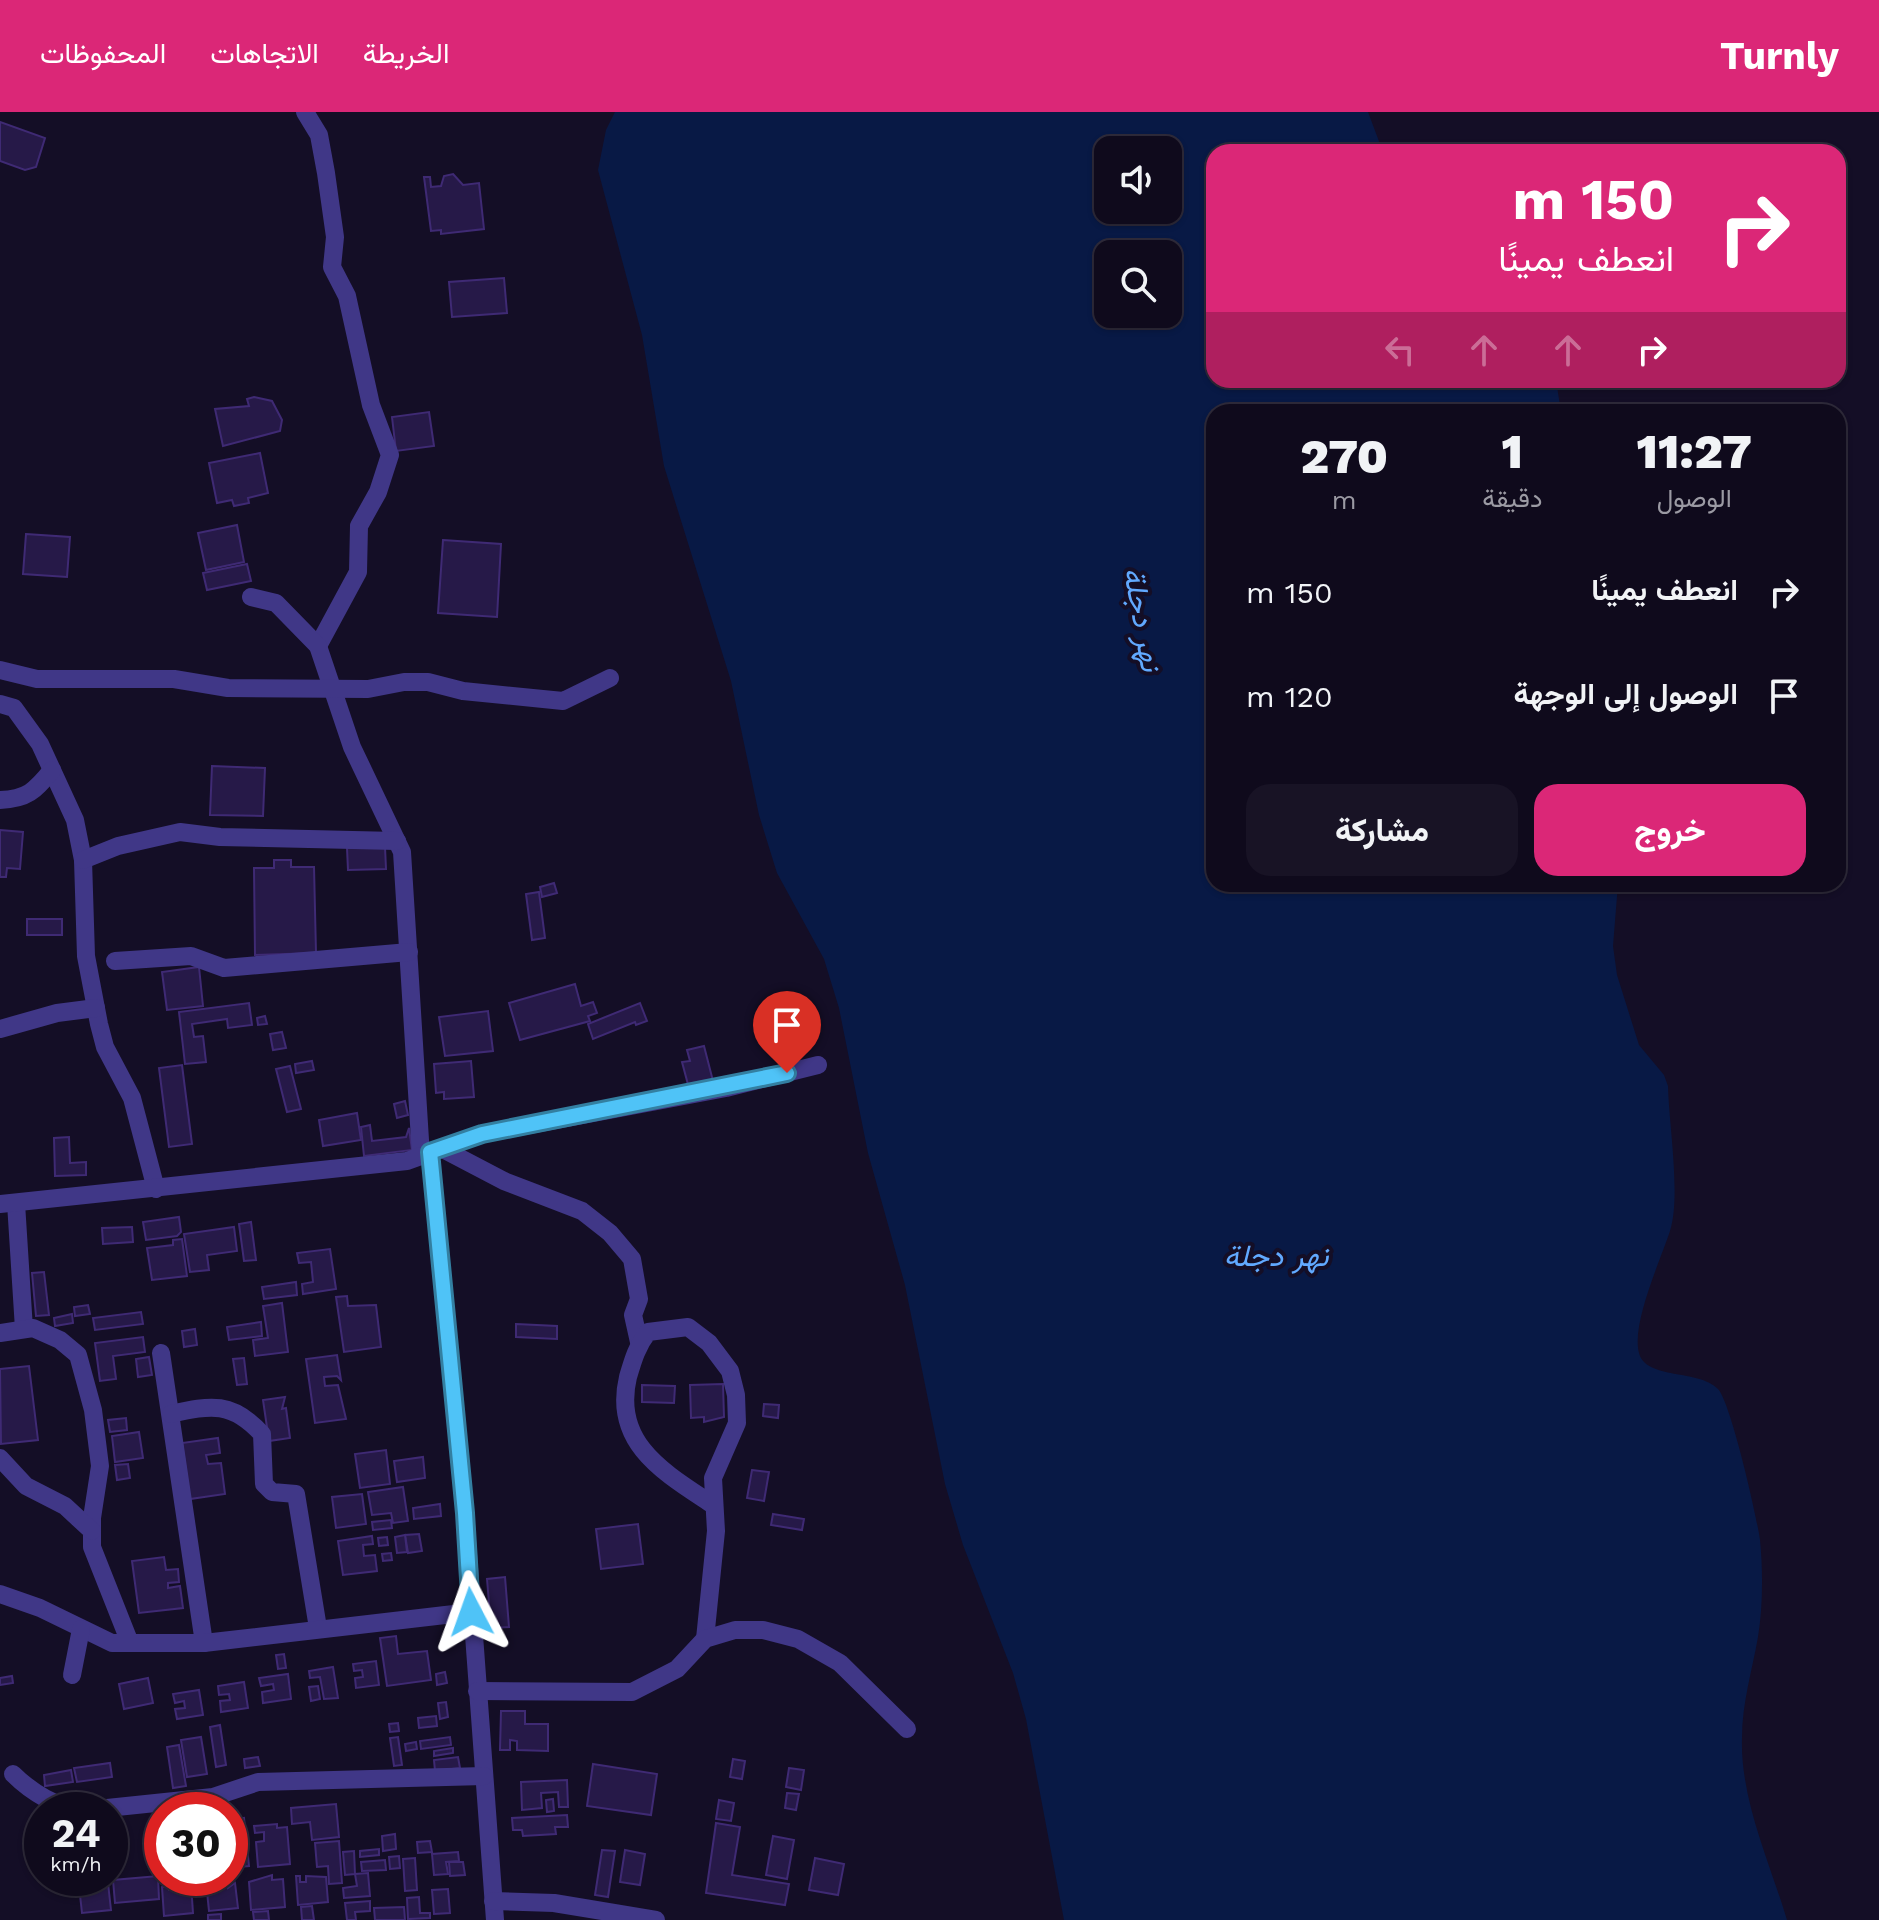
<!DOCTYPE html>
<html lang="ar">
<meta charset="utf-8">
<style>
:root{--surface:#0f0a1c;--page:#181325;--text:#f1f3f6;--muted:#9b9aa3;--line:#2f2b3b;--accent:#db2777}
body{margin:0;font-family:"Work Sans",Vazirmatn,sans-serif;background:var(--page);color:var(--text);direction:rtl;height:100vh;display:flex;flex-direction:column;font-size:30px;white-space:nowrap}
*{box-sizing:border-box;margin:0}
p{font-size:26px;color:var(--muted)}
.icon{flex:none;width:44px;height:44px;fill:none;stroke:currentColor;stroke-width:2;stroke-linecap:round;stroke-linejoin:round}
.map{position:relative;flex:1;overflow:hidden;direction:ltr}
.panel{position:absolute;left:1206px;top:292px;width:640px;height:488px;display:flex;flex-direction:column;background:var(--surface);border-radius:24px;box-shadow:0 2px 6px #0004,0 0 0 2px var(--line);direction:rtl}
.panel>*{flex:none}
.hud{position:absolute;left:1206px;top:32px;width:640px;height:244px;border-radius:24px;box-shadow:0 2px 6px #0004,0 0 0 2px var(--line);direction:rtl;background:#db2777;color:#fff;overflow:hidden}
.controls{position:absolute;left:1094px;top:24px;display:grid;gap:16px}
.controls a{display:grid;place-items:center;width:88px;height:88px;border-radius:16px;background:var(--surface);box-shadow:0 2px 6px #0004,0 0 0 2px var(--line);font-size:40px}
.speed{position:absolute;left:24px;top:1680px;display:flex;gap:16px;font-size:40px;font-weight:700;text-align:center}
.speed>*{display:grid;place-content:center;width:104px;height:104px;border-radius:50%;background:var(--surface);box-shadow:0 2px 6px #0004,0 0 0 2px var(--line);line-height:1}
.speed small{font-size:20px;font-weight:400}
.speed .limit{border:12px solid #d22;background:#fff;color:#111}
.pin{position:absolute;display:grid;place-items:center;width:68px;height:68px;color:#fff;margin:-82px -34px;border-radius:50% 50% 50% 0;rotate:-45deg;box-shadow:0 0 8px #0007}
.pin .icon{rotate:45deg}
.me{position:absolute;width:88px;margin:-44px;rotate:356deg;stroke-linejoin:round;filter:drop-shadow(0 0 6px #0008)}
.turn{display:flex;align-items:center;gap:28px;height:168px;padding:0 40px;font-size:36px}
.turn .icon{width:104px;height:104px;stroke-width:2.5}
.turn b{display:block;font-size:56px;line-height:68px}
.lanes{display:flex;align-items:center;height:76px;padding:0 40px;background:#0003;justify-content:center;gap:40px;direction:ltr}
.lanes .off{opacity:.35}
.eta{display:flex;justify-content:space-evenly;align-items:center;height:136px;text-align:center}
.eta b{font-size:48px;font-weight:800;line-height:56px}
.button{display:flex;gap:16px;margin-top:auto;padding:16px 40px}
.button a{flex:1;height:92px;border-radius:24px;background:var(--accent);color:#fff;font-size:32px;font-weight:800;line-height:92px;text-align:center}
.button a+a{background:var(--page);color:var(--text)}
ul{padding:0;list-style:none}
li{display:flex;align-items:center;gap:24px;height:104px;padding:0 40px}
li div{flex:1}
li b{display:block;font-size:30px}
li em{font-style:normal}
header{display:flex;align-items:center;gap:48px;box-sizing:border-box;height:112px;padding:0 40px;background:var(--accent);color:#fff}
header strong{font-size:38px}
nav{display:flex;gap:44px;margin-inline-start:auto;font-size:28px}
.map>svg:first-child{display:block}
.water{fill:#081945;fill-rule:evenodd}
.building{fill:#261948;stroke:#3f2a74;stroke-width:2}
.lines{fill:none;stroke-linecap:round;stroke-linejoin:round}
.street{stroke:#403787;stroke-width:18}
.route-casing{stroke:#337fa1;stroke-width:20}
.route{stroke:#4fc3f7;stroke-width:14}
.labels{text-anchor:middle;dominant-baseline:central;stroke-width:8;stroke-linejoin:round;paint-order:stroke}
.water-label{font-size:30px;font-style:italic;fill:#61a9ff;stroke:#140e26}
</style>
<header>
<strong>Turnly</strong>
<nav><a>الخريطة</a><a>الاتجاهات</a><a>المحفوظات</a></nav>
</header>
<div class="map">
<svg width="1879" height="1808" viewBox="0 0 1879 1808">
<rect width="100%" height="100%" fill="#140e26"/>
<path class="water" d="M615,0H1368L1383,40H1214V268H1556L1561,300H1214V772H1618L1613,834L1617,863L1639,933L1664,963L1668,974C1669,1014 1681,1084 1670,1119C1661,1147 1631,1212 1639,1241C1646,1268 1699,1257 1718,1277C1731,1291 1757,1405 1760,1428C1763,1458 1763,1495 1758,1525C1752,1559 1742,1591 1742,1626C1740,1687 1770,1751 1787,1808H1064L1026,1607L1013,1561L963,1433L945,1372L905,1173L868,1041L839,896L824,847L777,761L759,703L731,569L664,354L642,223L598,58L606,18ZM1108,38H1168V98H1108ZM1108,142H1168V202H1108Z"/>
<g class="building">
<path d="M0,10L45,26L36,55L25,58L0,49Z"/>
<path d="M453,62L463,73L479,71L484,117L441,122V118L431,119L424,65H430L431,75L441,74L444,64Z"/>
<path d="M504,166L507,201L452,205L449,170Z"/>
<path d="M254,285L272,289L282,308L280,319L223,334L215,297L249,294L247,287Z"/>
<path d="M429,300L434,334L396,339L392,305Z"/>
<path d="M260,341L268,381L248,386L249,391L234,394L232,388L217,391L209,351Z"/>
<path d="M237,413L244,450L206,458L198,421Z"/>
<path d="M26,422L70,425L67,465L23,462Z"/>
<path d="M443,428L501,432L497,505L438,501Z"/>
<path d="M247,452L251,469L207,478L203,461Z"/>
<path d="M212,654L265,656L263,704L210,703Z"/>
<path d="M0,718L23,720L20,757L7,756L6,765H0Z"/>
<path d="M385,735L386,757L348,758L347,736Z"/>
<path d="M274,748H291V755H314L316,841L255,843L254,756H274Z"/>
<path d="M554,771L557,781L542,785L540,775Z"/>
<path d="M539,780L545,826L532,828L526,782Z"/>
<rect x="27" y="807" width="35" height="16"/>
<path d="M199,855L203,894L167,898L162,860Z"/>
<path d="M575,872L581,894L593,890L597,901L588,904L590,909L520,928L509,891Z"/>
<path d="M249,891L252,913L228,916L227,907L192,912L194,925L203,924L206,950L185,952L179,900Z"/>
<path d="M640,891L647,909L636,913L635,910L593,927L588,912Z"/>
<path d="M488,899L493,939L445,944L439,905Z"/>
<path d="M265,904L267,912L258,913L257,906Z"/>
<path d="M282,920L286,936L273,938L270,922Z"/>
<path d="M782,921L788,940L774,944L768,926Z"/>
<path d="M704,934L713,969L697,973L690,980L682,950L690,949L687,938Z"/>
<path d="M312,949L314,958L296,961L295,952Z"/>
<path d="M471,949L474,985L444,987V980L436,981L434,952Z"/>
<path d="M182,953L192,1032L169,1035L159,956Z"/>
<path d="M290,954L301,997L287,1000L276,957Z"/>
<path d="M405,989L408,1003L397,1006L394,992Z"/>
<path d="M357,1001L361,1028L323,1034L319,1008Z"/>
<path d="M370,1013L372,1029L406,1025L409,1016L412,1038L364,1044L361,1015Z"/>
<path d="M69,1025L70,1051L86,1050V1063L55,1064L54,1026Z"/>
<path d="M179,1105L181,1120L177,1124L146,1128L143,1110Z"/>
<path d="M251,1110L256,1148L244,1149L239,1112Z"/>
<path d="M132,1115L133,1130L103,1132L102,1116Z"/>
<path d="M234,1115L237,1139L207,1143L209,1158L190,1160L184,1122Z"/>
<path d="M182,1127L187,1164L152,1168L147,1136L173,1133V1128Z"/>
<path d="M330,1137L336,1177L303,1182L302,1172L313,1170L311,1150L299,1151L297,1141Z"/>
<path d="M44,1160L49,1203L36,1204L32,1161Z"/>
<path d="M296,1170L297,1183L264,1187L262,1175Z"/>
<path d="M347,1184L348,1194L376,1193L381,1235L344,1240L336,1185Z"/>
<path d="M282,1191L288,1240L255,1244L253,1228L268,1226L263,1194Z"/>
<path d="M88,1193L90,1202L75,1204L74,1195Z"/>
<path d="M141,1200L143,1212L95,1218L93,1206Z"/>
<path d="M72,1202L73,1211L55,1214L54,1206Z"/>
<path d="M261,1210L262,1224L229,1228L227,1215Z"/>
<path d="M516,1212L557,1214V1227L516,1225Z"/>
<path d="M195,1217L197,1233L184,1235L182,1219Z"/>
<path d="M143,1225L145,1240L113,1244L116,1267L100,1269L95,1231Z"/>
<path d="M337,1243L341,1268L337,1264L324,1265L325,1274L338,1273L346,1307L315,1311L306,1247Z"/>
<path d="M149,1245L152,1263L138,1265L136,1247Z"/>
<path d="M244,1246L247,1272L237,1273L233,1247Z"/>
<path d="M29,1254L38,1328L1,1332L0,1257Z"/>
<path d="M723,1272L724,1305L704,1310V1305L691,1306L690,1273Z"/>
<path d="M642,1273L675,1274L674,1291L642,1290Z"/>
<path d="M285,1285L282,1297L286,1296L290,1326L269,1329L263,1288Z"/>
<path d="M764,1292L779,1293L778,1306L763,1304Z"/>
<path d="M126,1306L127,1318L110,1320L108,1308Z"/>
<path d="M139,1320L143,1346L115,1350L112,1324Z"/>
<path d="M218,1326L220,1341L206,1343L208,1352L221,1351L225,1382L190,1387L182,1331Z"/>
<path d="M386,1338L390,1372L360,1376L355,1342Z"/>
<path d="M423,1345L425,1366L397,1370L394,1349Z"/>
<path d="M128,1352L130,1366L117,1368L115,1353Z"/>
<path d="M752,1358L769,1360L764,1389L747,1386Z"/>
<path d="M403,1375L408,1409L393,1411L391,1401L372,1403L368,1380Z"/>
<path d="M362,1382L366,1412L336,1416L332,1385Z"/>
<path d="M440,1392L441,1404L414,1407L413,1396Z"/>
<path d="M773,1402L804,1407L802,1418L771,1413Z"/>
<path d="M391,1408L392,1416L373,1418L372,1410Z"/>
<path d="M638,1412L643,1452L601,1457L596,1417Z"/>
<path d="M419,1422L422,1439L408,1441L405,1423Z"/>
<path d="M405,1423L407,1440L397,1441L395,1425Z"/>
<path d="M372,1424L373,1432L363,1433L364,1444L375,1443L377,1459L343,1463L338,1429Z"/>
<path d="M387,1425L388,1433L379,1434L378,1426Z"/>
<path d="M391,1441L392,1448L383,1449L382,1442Z"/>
<path d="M164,1445L166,1458L178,1457L179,1470L168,1471V1476L180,1474L183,1496L139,1501L132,1449Z"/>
<path d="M505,1465L509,1515L491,1516L487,1467Z"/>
<path d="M396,1524L398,1542L427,1539L431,1568L387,1574L380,1526Z"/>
<path d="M284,1542L286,1556L278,1557L276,1543Z"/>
<path d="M376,1549L379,1573L356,1576L355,1566L363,1565L362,1558L354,1559L353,1552Z"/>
<path d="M333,1555L338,1586L324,1587L320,1565L310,1566L309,1559Z"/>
<path d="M445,1560L447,1571L437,1573L436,1562Z"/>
<path d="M288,1562L291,1587L263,1591L262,1580L274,1578L273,1572L261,1574L259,1566Z"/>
<path d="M12,1564L13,1571L0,1573V1566Z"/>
<path d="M148,1566L153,1591L124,1597L119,1572Z"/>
<path d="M244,1570L248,1596L221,1600L220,1589L230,1588L229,1582L219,1583L218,1574Z"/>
<path d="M318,1574L320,1587L311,1589L309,1575Z"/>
<path d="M199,1578L203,1603L177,1607L175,1597L185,1596L184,1589L175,1591L173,1582Z"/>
<path d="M446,1590L448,1605L440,1607L438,1591Z"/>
<path d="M501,1599H525V1612H548V1639L517,1638V1629L510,1628V1638H500Z"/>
<path d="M436,1604L437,1614L419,1616L418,1606Z"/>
<path d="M398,1611L399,1619L390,1620L389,1612Z"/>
<path d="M220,1613L226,1653L216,1655L210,1615Z"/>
<path d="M201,1625L207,1662L187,1665L181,1628Z"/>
<path d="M398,1625L402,1653L394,1654L390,1626Z"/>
<path d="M450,1625L451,1633L421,1637L420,1629Z"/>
<path d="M416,1630L417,1637L406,1639L405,1632Z"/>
<path d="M179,1633L186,1674L173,1676L167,1635Z"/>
<path d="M453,1636V1641L434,1644V1639Z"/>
<path d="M258,1645L260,1654L245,1656L244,1647Z"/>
<path d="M458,1645L460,1656L435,1659L434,1648Z"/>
<path d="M733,1647L745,1649L742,1667L730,1665Z"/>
<path d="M110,1651L112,1665L77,1670L74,1656Z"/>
<path d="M593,1652L657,1662L651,1703L587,1694Z"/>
<path d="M789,1656L804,1658L801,1678L786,1675Z"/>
<path d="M71,1658L73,1670L45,1674L44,1663Z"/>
<path d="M567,1668L568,1695H559L558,1680L541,1681L542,1696L522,1698L521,1670Z"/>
<path d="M787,1681L799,1682L796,1698L785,1696Z"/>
<path d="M553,1687L554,1699L547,1700L546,1688Z"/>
<path d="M719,1688L734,1691L731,1709L716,1707Z"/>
<path d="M336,1692L339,1725L312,1728L310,1710L292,1712L291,1696Z"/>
<path d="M567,1703L568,1715H555L556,1722L523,1724L522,1718H513L512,1706Z"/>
<path d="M244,1706L249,1754L238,1755L236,1730H230V1708Z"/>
<path d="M716,1711L740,1715L732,1763L789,1772L785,1793L706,1781Z"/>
<path d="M277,1712V1716L287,1715L290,1752L258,1755L256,1730L264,1729V1720L255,1721L254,1714Z"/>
<path d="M160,1715L162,1743L151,1744L148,1717Z"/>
<path d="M395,1722L396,1737L383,1739L382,1724Z"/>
<path d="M773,1724L794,1728L787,1767L766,1763Z"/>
<path d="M339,1729L342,1771L329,1772L328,1754L317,1755L315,1731Z"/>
<path d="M430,1729L432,1740L418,1741L417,1730Z"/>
<path d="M379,1737V1743L360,1745V1739Z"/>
<path d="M602,1738L615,1739L608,1785L595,1783Z"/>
<path d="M625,1738L645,1742L640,1773L620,1770Z"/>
<path d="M354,1739L355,1762L345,1763L343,1740Z"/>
<path d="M458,1740L459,1749L446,1750L448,1762L434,1763L432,1742Z"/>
<path d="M399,1744L400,1756L390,1757L389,1745Z"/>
<path d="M415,1746L417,1778L405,1779L403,1747Z"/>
<path d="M815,1746L844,1752L838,1783L809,1778Z"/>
<path d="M385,1748L386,1758L362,1759L361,1750Z"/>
<path d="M449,1750H463L465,1763L450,1764Z"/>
<path d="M162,1753V1762L153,1763L152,1754Z"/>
<path d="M368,1761L370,1784L344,1786L343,1776L357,1774L355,1762Z"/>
<path d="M272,1763V1768L283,1767L285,1795L251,1798L249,1770Z"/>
<path d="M158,1764L159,1787L115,1791L113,1768Z"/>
<path d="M296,1764H300V1770H306V1764L326,1765L328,1790L298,1793Z"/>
<path d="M227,1766L228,1776L235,1771L238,1796L209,1799L206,1770Z"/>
<path d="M108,1771L111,1798L82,1801L79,1774Z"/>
<path d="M191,1772L193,1801L164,1804L162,1775L168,1774L169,1778H173L172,1774Z"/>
<path d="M448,1777L450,1801L434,1802L432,1778Z"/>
<path d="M419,1785L420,1801H430V1806L408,1807L407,1786Z"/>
<path d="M370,1789V1799L355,1800L356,1808H347L345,1791Z"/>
<path d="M312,1794L314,1808H302L301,1795Z"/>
<path d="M404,1795L405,1808H375L374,1796Z"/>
<path d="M268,1799L269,1808H254L253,1800Z"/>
<path d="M221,1802V1808H208V1803Z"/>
</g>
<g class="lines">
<g class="street">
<path d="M305,0L319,23L326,61L335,125L332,155L347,184L371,293L390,343L378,380L359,414L358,460L318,534"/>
<path d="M251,485L276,491L318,534L352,635L402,740L421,1044"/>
<path d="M0,558L37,567H174L228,576L368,577L404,570H428L463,579L563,589L610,566"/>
<path d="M0,592L14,596L40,632L75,708L83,748L86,844L99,912L105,935L132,986L156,1077"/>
<path d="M0,688C27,687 35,679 52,658"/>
<path d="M83,748L118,734L180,720L220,725L397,729"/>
<path d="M115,849L191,844L224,856L409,840"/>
<path d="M0,917L57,901L96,896"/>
<path d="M441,1036L504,1069L582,1099L610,1121L632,1147L639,1187L633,1203L639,1230"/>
<path d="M430,1040L465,1401L495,1808"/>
<path d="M16,1091L24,1217"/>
<path d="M0,1092L407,1049L482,1022L726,976L818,953"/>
<path d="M0,1221L33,1216L60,1228L78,1243L93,1298L100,1354L92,1406V1435L130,1531"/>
<path d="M161,1241L204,1531"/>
<path d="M171,1302C211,1293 232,1289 262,1322L264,1372L272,1380L296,1382L318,1516"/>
<path d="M0,1346L26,1374L65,1394L92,1419"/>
<path d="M0,1482L40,1496L112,1531H204L471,1500"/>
<path d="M705,1527L716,1419L713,1366L737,1311L736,1283L730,1259L709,1231L688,1215L648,1220C637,1234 633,1248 628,1265C612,1332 665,1361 713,1393"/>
<path d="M72,1563L81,1517"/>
<path d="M477,1579L632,1580L677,1557L705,1527L735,1518H763L798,1527L840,1551L907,1617"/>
<path d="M13,1662C31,1680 58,1697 84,1698"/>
<path d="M88,1698L213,1685L258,1670L484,1664"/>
<path d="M493,1789L554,1791L656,1808"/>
</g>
</g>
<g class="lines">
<defs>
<path id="route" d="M471,1500L465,1401L430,1040L482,1022L787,961"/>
</defs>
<use href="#route" class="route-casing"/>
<use href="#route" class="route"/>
</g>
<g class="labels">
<g class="water-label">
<text transform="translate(1143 507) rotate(80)">نهر دجلة</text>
<text x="1276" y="1143">نهر دجلة</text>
</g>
</g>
</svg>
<div class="controls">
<a><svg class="icon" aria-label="sound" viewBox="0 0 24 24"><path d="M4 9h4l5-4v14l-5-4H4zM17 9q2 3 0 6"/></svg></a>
<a><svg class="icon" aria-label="search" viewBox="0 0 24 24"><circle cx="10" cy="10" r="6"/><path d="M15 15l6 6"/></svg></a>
</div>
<div class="speed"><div>24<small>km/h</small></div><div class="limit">30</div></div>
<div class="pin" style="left:787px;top:961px;background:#d93025"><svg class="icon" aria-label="arrive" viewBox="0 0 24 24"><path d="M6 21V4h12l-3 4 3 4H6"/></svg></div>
<svg class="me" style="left:471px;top:1500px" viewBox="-20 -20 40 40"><path d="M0-17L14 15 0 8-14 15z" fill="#4fc3f7" stroke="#fff" stroke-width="4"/></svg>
<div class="hud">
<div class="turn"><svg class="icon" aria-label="right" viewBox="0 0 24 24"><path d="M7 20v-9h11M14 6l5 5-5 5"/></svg><div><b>150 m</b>انعطف يمينًا</div></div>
<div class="lanes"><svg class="icon off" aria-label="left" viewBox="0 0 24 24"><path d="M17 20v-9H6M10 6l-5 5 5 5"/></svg><svg class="icon off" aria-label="ahead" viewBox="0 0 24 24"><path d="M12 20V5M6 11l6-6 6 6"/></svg><svg class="icon off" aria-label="ahead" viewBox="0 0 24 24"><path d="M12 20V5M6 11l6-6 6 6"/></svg><svg class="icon" aria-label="right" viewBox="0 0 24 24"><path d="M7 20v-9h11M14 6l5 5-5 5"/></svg></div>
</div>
<section class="panel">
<div class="eta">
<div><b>11:27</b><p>الوصول</p></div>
<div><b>1</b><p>دقيقة</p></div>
<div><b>270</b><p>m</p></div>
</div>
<ul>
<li><svg class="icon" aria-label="right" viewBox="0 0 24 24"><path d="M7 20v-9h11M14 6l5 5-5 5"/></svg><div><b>انعطف يمينًا</b></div><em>150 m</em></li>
<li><svg class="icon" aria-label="arrive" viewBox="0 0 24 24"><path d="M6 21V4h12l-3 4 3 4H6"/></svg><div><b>الوصول إلى الوجهة</b></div><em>120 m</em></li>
</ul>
<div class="button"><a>خروج</a><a>مشاركة</a></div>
</section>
</div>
